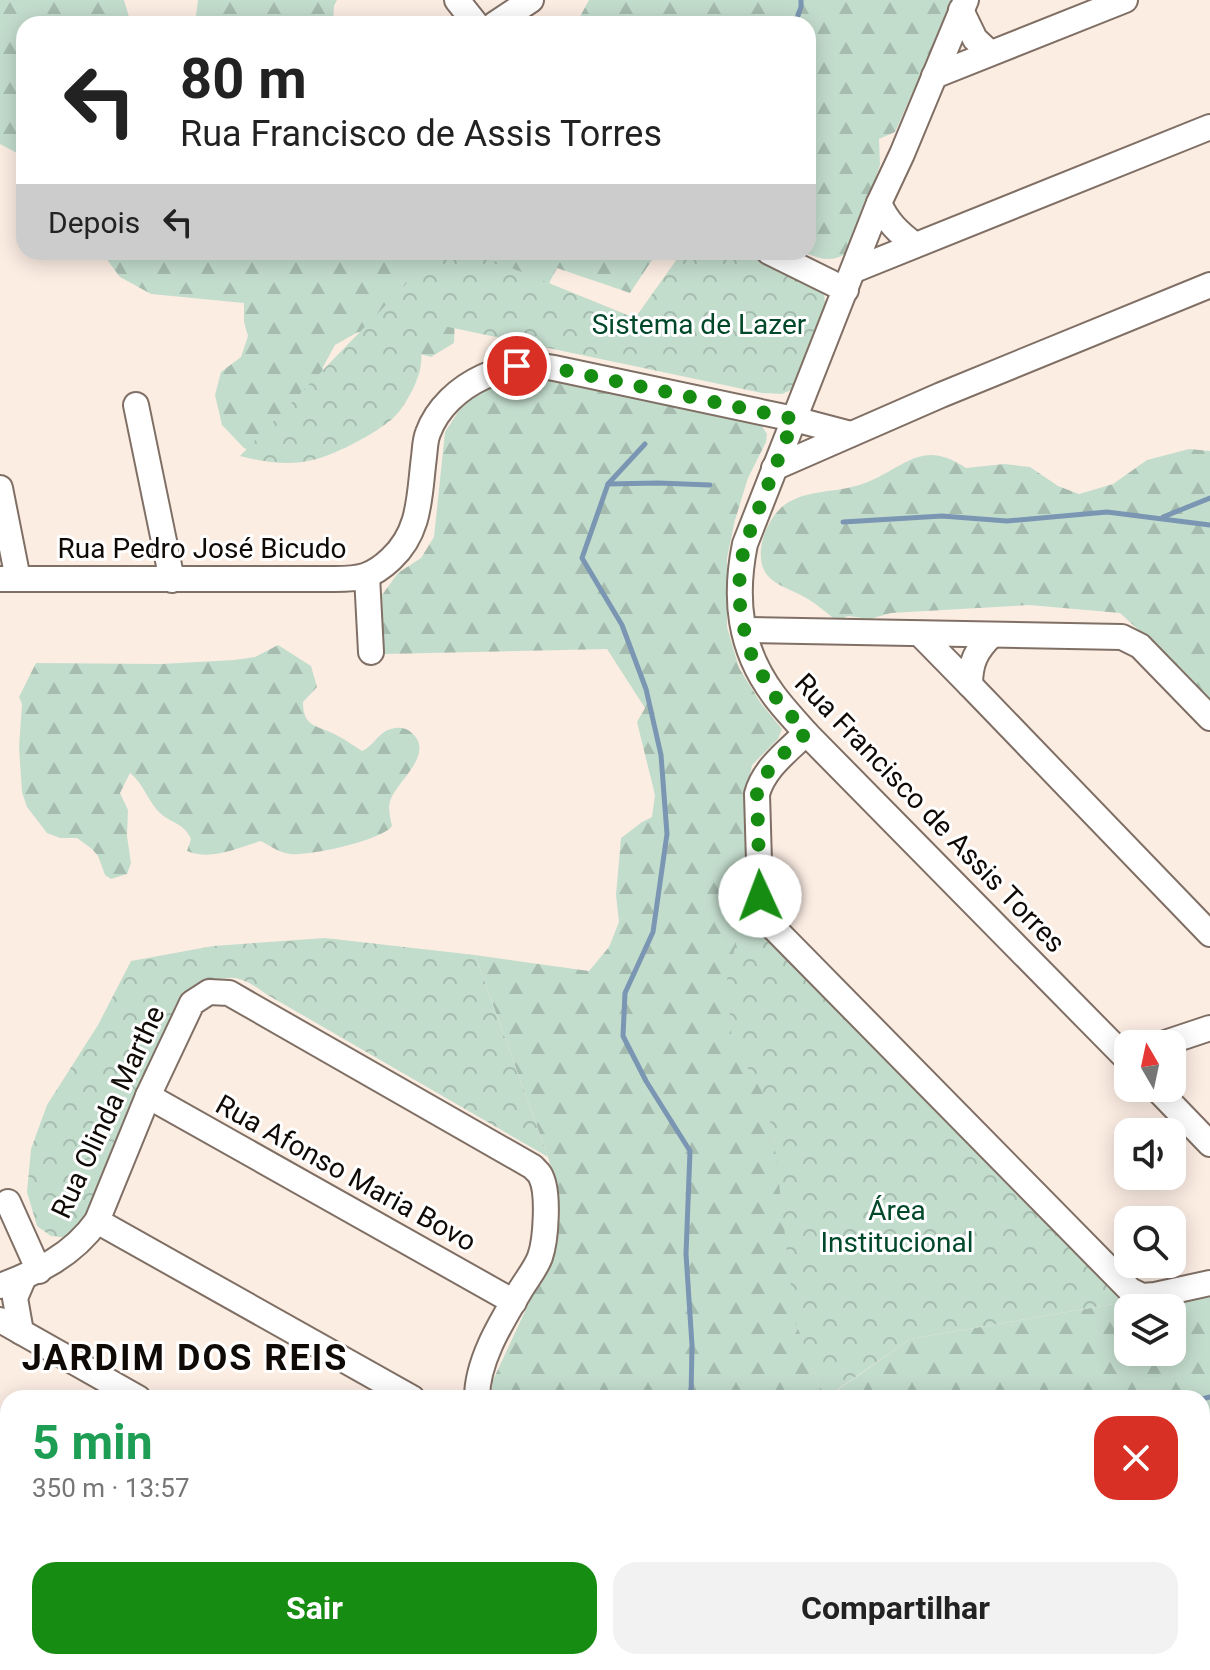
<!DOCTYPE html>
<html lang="pt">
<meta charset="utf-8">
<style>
:root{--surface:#fff;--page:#f2f2f2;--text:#222;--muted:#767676;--accent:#178c12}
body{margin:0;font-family:Roboto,sans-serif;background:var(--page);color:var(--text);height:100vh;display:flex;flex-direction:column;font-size:30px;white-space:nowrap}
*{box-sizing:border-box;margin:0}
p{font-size:26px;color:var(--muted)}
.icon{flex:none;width:44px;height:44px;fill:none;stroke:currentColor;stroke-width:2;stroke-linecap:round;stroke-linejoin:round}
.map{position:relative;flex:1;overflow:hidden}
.details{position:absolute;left:0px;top:1390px;width:1210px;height:280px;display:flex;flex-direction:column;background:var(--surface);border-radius:24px 24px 0 0;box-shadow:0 4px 20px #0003}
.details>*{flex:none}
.guide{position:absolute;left:16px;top:16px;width:800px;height:244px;border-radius:24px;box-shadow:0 4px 20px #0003;background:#fff;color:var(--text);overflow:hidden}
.needle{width:52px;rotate:351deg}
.controls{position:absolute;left:1114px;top:1030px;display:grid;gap:16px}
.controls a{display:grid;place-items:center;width:72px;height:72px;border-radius:16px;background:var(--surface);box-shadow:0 4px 20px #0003;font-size:40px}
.pin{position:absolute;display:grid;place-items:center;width:68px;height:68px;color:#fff;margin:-34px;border:4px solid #fff;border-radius:50%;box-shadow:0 2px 8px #0007}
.me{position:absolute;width:88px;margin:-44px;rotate:358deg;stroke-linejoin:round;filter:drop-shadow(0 0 6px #0008)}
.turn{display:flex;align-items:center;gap:28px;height:168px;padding:0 32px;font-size:36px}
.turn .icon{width:104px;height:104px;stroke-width:2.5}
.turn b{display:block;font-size:56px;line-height:68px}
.then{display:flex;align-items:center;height:76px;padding:0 32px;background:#0003;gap:16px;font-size:30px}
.round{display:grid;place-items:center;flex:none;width:84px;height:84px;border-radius:24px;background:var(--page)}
.head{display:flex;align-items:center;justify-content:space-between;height:136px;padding:0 32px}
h1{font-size:48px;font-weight:700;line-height:60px;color:#1e9e55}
.primary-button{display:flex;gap:16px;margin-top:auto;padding:16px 32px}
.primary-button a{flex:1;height:92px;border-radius:24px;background:var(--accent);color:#fff;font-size:32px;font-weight:700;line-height:92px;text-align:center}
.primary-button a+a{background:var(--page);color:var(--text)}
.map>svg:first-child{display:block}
.forest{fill:url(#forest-firs);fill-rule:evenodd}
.park{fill:url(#park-crowns)}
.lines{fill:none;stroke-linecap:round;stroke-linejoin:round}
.stream{stroke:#7b96b3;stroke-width:5}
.minor-casing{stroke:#806f64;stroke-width:28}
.minor{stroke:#fff;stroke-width:24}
.route{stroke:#178c12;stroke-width:14;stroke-dasharray:0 25.2}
.labels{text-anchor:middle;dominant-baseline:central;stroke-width:6;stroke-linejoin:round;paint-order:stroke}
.park-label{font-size:28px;fill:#00482a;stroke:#fff}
.street-label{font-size:28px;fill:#100a07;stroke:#fff}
.district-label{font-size:36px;font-weight:bold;letter-spacing:2px;fill:#100a07;stroke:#fff}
</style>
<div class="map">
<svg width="1210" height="1670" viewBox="0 0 1210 1670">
<defs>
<pattern id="forest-firs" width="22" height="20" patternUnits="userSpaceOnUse" patternTransform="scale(2)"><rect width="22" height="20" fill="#c3ddcd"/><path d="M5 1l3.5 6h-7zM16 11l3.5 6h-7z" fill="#a6bcaf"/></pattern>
<pattern id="park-crowns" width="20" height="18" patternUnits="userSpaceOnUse" patternTransform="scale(2)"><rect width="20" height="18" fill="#c3ddcd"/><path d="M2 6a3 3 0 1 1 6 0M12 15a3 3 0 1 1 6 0" fill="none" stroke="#a6bcaf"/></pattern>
</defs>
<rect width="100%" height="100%" fill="#fcede3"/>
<g class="forest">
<path d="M0,0H124L131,24H24V167L17,153L0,144Z"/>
<path d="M198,0H337L334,6L333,24H195Z"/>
<path d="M589,0H954L895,132L879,139L880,165L850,251C834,263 821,260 804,252H808V24H576Z"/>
<path d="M106,252H655L654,257L630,293L557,268L547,287L455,318L454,343L431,357L405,350L383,334L358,332L335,345L323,367L322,392L262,455L244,448L222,425L215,395L221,372L241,357L248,336L244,322V303L151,294L120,277L108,261Z"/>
<path d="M522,377L571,382L760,423L767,434L766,442L748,478L735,520L727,558V627L739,668L760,702L782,729L778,739L752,765L747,790L744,912L741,924L806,1348L825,1398H491L493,1380L554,1249L560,1216L556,1185L548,1157L475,955L589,971L609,947L619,922L616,895L621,838L642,822L652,817L655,795L637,722L645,708L607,649L384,654L382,595L398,573L421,558L434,537L445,432L460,409L486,387Z"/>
<path d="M1189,449L1210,451V707L1159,649L1120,613L1029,605L891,613L870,619L848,616L837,621C828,614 818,605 808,599C785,585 758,584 761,549C762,541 764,533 768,526C788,484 829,497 865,483C906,467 922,438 966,468L1004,464L1030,467L1058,486L1079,494L1113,484L1147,460Z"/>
<path d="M278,645L311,666L317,687L303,702C303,729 319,725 338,736C346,740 354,746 362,751C374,746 378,732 391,729C400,726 408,728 414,735C433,756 397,781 390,801C388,809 390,817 392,826C381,841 309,856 290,854C280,853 270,846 261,841C238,848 211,861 187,851L191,839C184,822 168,823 157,810C147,798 142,782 130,773L120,793L128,810L127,836L131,863L127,874L111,879L105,875L98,856L92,849L77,838H60L47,833L27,807L22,792L19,747L22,704L19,697L36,663L161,664L234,660L255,657Z"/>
<path d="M1210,1291V1465L1202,1467V1398H826L910,1339L1131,1301ZM1128,1308H1172V1352H1128Z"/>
<path d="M546,1662H834L830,1670H543Z"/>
</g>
<g class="park">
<path d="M437,252H472L635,318L682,252H747L802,277L814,285L824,295L826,308L791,390L782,394L762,393L415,320C417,334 423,348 421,363C420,378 408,401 398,413C384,430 335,455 313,460C290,466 262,462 240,456Z"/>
<path d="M744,912L1131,1301L910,1339L825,1398L795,1321L774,1140L765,1097L732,1041L727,979Z"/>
<path d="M325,938L475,955L548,1157L266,994C236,972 228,975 195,988L83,1225L68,1238L51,1236L37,1226L27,1192L31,1149L47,1105L98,1025L131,961L213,946Z"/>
</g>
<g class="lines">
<g class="stream">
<path d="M795,24L801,7V0"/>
<path d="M645,444L608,484L582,558L622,625L646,689L661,755L667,834L653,932L625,993L623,1036L646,1081L690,1151L686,1254L692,1345L691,1398"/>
<path d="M608,484L658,483L710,485"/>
<path d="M1163,517L1210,498"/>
<path d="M843,522L942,516L1007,521L1107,512L1210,525"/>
<path d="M1202,1399L1210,1397"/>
<path d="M692,1670L694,1662"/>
<path d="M739,1670L745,1662"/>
</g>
<defs>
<g id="minor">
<path d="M457,0L476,24"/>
<path d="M966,0L902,154L879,203L745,544C734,598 739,648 773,694C783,708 795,720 806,733L1128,1060"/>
<path d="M961,10L975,39L990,53"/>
<path d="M495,24L531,0"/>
<path d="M934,76L1125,0"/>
<path d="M879,203C887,222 899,233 915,245"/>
<path d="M769,252L846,290"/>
<path d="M854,270L1210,127"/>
<path d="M136,405L172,580"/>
<path d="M774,468L941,395L1210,285"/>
<path d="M0,488L18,579"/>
<path d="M367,576L371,652"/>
<path d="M0,579H335C360,579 372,577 391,559C421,531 419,496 424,457C425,449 425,440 428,433C437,408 459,388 483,377C507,366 529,363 554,368L794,419L851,434"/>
<path d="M744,630L1122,637L1140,646L1210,718"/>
<path d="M920,634L970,685C970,663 976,650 992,635"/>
<path d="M970,685L1210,934"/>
<path d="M806,733C787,752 764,768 757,794L760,896L765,919L1130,1290L1142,1296L1155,1295L1210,1283"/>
<path d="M1162,1044L1210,1028"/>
<path d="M1156,1088L1210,1144"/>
<path d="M148,1096L514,1302"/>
<path d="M8,1202L39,1271"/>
<path d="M97,1221L412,1398"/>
<path d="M0,1286C38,1272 73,1255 97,1221L148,1096L192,1003L209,992L229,993L533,1167C536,1171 540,1173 541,1177C549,1193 546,1240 540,1257C536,1268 527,1279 521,1289C502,1321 477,1360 477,1398"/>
<path d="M0,1320L138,1398"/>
<path d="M21,1332L15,1298L24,1277"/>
<path d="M0,1474L8,1479"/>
<path d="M0,1631L8,1636"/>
<path d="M55,1662L69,1670"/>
<path d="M326,1662L341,1670"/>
<path d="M233,1670L237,1662"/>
<path d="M526,1670L529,1662"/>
</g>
</defs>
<use href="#minor" class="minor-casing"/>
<use href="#minor" class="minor"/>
</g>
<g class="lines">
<path class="route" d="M517,366L536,364L554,368L794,419L745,544L740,568L739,593L741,616L749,650L772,693L806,733C787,751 764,768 757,794L760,896"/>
</g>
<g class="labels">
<g class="park-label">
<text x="699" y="324">Sistema de Lazer</text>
<text x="897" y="1210">Área<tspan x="897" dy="32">Institucional</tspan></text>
</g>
<g class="street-label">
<text x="202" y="548">Rua Pedro José Bicudo</text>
<text transform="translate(930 813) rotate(46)">Rua Francisco de Assis Torres</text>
<text transform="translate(108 1112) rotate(-65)">Rua Olinda Marthe</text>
<text transform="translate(346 1173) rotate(29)">Rua Afonso Maria Bovo</text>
</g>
<g class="district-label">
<text x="185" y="1358">JARDIM DOS REIS</text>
</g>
</g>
</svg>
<div class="controls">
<a><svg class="needle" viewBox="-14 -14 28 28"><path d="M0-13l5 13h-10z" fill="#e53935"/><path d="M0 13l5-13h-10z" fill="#767676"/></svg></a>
<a><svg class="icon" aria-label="sound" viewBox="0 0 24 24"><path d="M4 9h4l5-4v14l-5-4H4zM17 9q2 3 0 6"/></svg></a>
<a><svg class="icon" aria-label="search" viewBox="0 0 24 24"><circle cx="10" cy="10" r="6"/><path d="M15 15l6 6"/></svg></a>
<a><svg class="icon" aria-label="layers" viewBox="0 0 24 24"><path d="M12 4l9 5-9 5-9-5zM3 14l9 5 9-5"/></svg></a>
</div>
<div class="pin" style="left:517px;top:366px;background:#d93025"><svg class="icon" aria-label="arrive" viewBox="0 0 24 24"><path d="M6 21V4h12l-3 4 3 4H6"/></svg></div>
<svg class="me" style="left:760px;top:896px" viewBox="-20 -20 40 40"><circle r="19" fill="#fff"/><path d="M0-13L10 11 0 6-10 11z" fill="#178c12"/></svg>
<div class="guide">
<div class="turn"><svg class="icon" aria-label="left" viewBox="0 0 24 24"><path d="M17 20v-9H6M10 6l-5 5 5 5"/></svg><div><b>80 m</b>Rua Francisco de Assis Torres</div></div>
<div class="then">Depois<svg class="icon" aria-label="left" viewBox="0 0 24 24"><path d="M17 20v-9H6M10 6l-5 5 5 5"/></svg></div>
</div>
<section class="details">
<div class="head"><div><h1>5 min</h1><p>350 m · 13:57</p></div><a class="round" style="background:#d93025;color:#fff"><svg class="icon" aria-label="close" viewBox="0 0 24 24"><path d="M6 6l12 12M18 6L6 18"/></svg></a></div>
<div class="primary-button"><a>Sair</a><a>Compartilhar</a></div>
</section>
</div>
